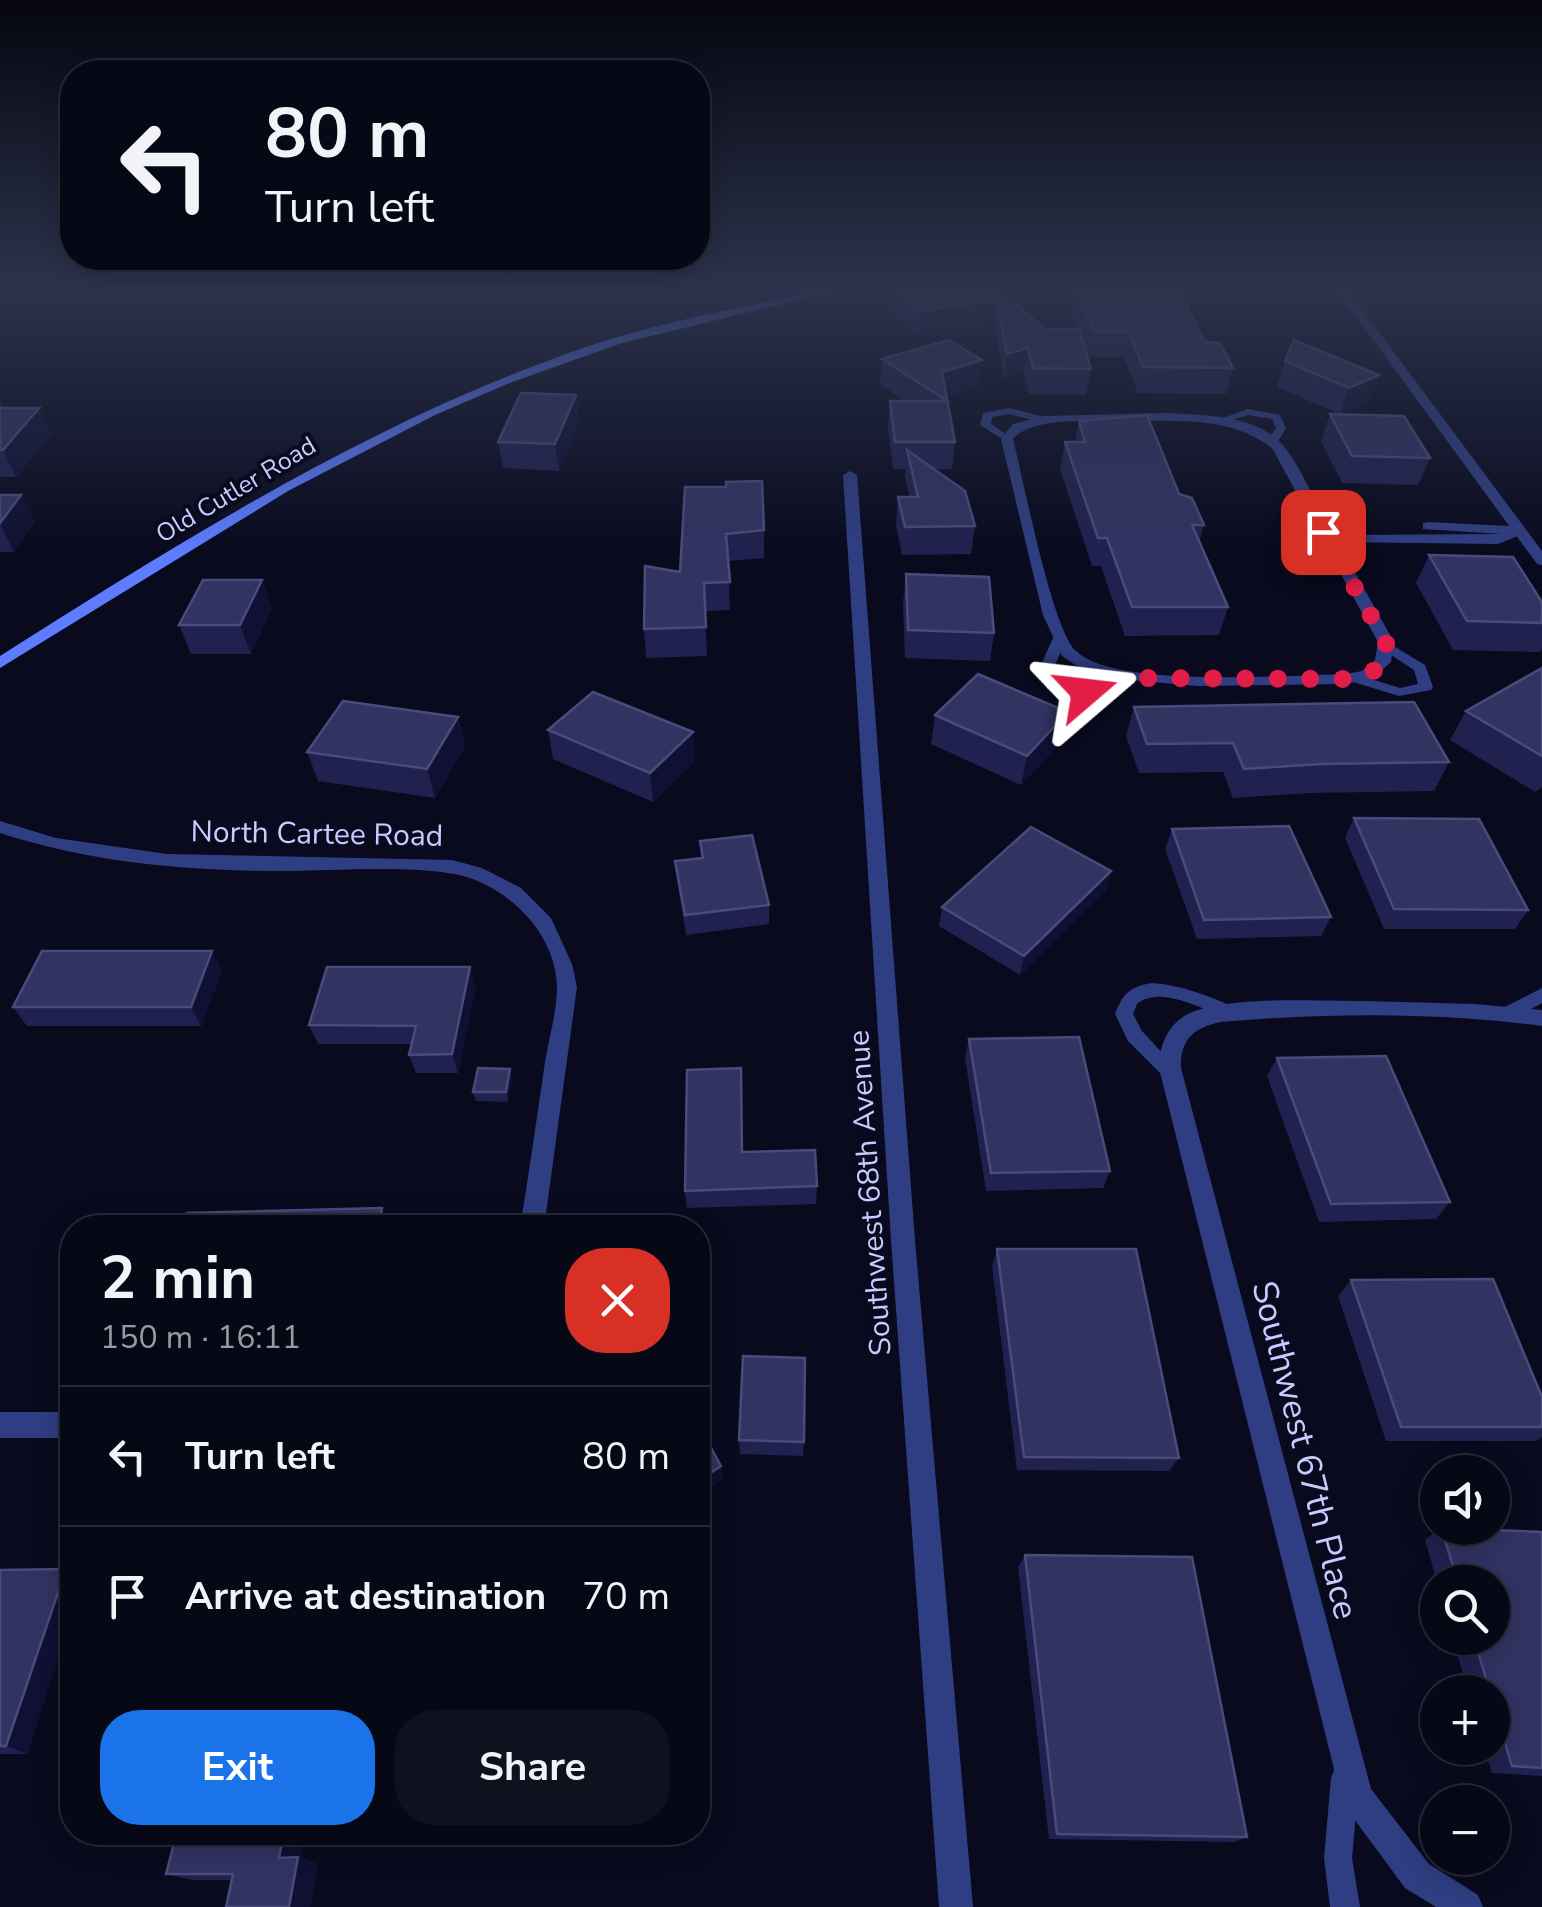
<!DOCTYPE html>
<meta charset="utf-8">
<style>
:root{--surface:#070816;--page:#10111f;--text:#f1f3f6;--muted:#989aa1;--line:#282935;--accent:#1a73e8}
body{margin:0;font-family:"Nunito Sans",sans-serif;background:var(--page);color:var(--text);height:100vh;display:flex;flex-direction:column;font-size:38px;white-space:nowrap}
*{box-sizing:border-box;margin:0}
p{font-size:32px;color:var(--muted)}
.icon{flex:none;width:55px;height:55px;fill:none;stroke:currentColor;stroke-width:2;stroke-linecap:round;stroke-linejoin:round}
.map{position:relative;flex:1;overflow:hidden}
.sheet{position:absolute;left:60px;top:1215px;width:650px;height:630px;display:flex;flex-direction:column;background:var(--surface);border-radius:40px;box-shadow:0 5px 25px #0003,0 0 0 2px var(--line)}
.sheet>*{flex:none}
.banner{position:absolute;left:60px;top:60px;width:650px;height:210px;border-radius:40px;box-shadow:0 5px 25px #0003,0 0 0 2px var(--line);background:#070816;color:var(--text);overflow:hidden}
.tools{position:absolute;left:1420px;top:1455px;display:grid;gap:20px}
.tools a{display:grid;place-items:center;width:90px;height:90px;border-radius:50%;background:var(--surface);box-shadow:0 5px 25px #0003,0 0 0 2px var(--line);font-size:50px}
.pin{position:absolute;display:grid;place-items:center;width:85px;height:85px;color:#fff;margin:-42px;border-radius:20px;box-shadow:0 5px 15px #0006}
.me{position:absolute;width:110px;margin:-55px;rotate:73deg;stroke-linejoin:round;filter:drop-shadow(0 0 8px #0008)}
.turn{display:flex;align-items:center;gap:35px;height:210px;padding:0 40px;font-size:45px}
.turn .icon{width:130px;height:130px;stroke-width:2.5}
.turn b{display:block;font-size:70px;line-height:85px}
.round{display:grid;place-items:center;flex:none;width:105px;height:105px;border-radius:40px;background:var(--page)}
.summary{display:flex;align-items:center;justify-content:space-between;height:170px;padding:0 40px}
h1{font-size:60px;font-weight:700;line-height:75px}
.action{display:flex;gap:20px;margin-top:auto;padding:20px 40px}
.action a{flex:1;height:115px;border-radius:40px;background:var(--accent);color:#fff;font-size:40px;font-weight:700;line-height:115px;text-align:center}
.action a+a{background:var(--page);color:var(--text)}
ul{padding:0;list-style:none}
li{display:flex;align-items:center;gap:30px;height:140px;padding:0 40px;border-top:2px solid var(--line)}
li div{flex:1}
li b{display:block;font-size:38px}
li em{font-style:normal}
.map>svg:first-child{display:block}
.lines{fill:none;stroke-linecap:round;stroke-linejoin:round}
.path{stroke:#20b98f;stroke-width:4;stroke-dasharray:2.5 5;stroke-linecap:butt}
.service{fill:#2f3e82;fill-rule:evenodd}
.minor{fill:#2f3e82;fill-rule:evenodd}
.tertiary{fill:#2f3e82;fill-rule:evenodd}
.secondary{fill:#5d7cff;fill-rule:evenodd}
.wall{fill:#20214e}
.shaded-wall{fill:#0f1033}
.building{fill:#313361;stroke:#494b7a;stroke-width:2.5}
.route{stroke:#e11d48;stroke-width:18;stroke-dasharray:0 32.4}
.labels{text-anchor:middle;dominant-baseline:central;stroke-width:8;stroke-linejoin:round;paint-order:stroke}
.far-street-label{font-size:25px;fill:#c6ccff;stroke:#090a1e}
.street-label{font-size:30px;fill:#c6ccff;stroke:#090a1e}
.near-street-label{font-size:35px;fill:#c6ccff;stroke:#090a1e}
</style>
<div class="map">
<svg width="1542" height="1907" viewBox="0 0 1542 1907">
<rect width="100%" height="100%" fill="#090a1e"/>
<g class="lines">
<path class="path" d="M869,292L896,289"/>
<g class="service">
<path d="M1009,408L1048,418L1049,420L1044,423L1009,414L992,417L991,424L1013,439L1007,442L980,425L983,413Z"/>
<path d="M1248,409L1280,415L1286,428L1277,443L1267,441L1276,428L1272,419L1248,415L1219,424L1214,421Z"/>
<path d="M1060,634L1067,638L1051,674L1058,683L1085,687L1123,674L1130,678L1086,696L1048,690L1037,674L1053,638Z"/>
<path d="M1387,642L1425,665L1433,687L1431,690L1399,696L1350,681L1348,678L1355,674L1400,688L1418,684L1414,670L1382,649L1380,646Z"/>
<path d="M1152,983C1181,985 1206,995 1232,1006L1235,1011L1232,1016L1226,1018C1201,1009 1161,985 1137,1004L1133,1014L1142,1031L1178,1070L1176,1075L1169,1078L1162,1075L1128,1041L1115,1014C1123,993 1130,987 1152,983Z"/>
<path d="M1542,988V1003L1515,1018H1503L1500,1013L1503,1008Z"/>
<path d="M1345,1764L1355,1768L1359,1778L1352,1858L1360,1907H1330L1324,1858L1331,1778L1335,1768Z"/>
</g>
<g class="minor">
<path d="M1168,413C1204,415 1253,415 1280,442C1298,460 1318,508 1331,531L1343,535L1502,534L1423,529V523L1428,522L1508,526L1527,532L1498,544L1338,542L1394,642L1391,662L1373,678L1346,684L1198,686L1117,679L1081,669L1062,656L1043,615L1001,439L1013,424L1044,416ZM1132,421C1180,421 1232,417 1272,448L1378,642L1375,660L1362,671L1346,674C1289,675 1115,689 1076,651C1052,629 1023,478 1013,439C1033,415 1101,422 1132,421Z"/>
<path d="M850,471L857,475L915,1240L973,1907H939L891,1240L843,475Z"/>
<path d="M0,821L56,838L167,854L452,860L482,868L521,888L551,918L572,964L577,987L544,1228H520C529,1172 537,1117 545,1062C549,1038 557,1011 557,987C556,938 517,896 473,879C429,863 334,871 284,871C186,871 94,863 0,833Z"/>
<path d="M1366,1001L1474,1004L1542,1010V1026C1437,1012 1326,1013 1220,1022C1194,1028 1180,1039 1181,1068L1371,1789L1429,1864L1478,1895L1483,1907H1436L1405,1888L1346,1808L1341,1797L1159,1068C1159,1047 1167,1026 1186,1015C1224,995 1321,1001 1366,1001Z"/>
<rect x="0" y="1412" width="72" height="26"/>
</g>
<path class="tertiary" d="M1324,286H1337L1350,293L1542,551V565L1537,564L1342,297Z"/>
<path class="secondary" d="M837,286H856L622,343L512,382L435,415L288,491L0,668V656C186,538 371,422 580,349C663,320 751,306 837,286Z"/>
</g>
<g class="wall">
<path d="M0,286H28L12,296L0,294Z"/>
<path d="M1070,286H1178L1204,342L1233,368L1226,394L1138,393L1124,357H1089L1080,331L1091,369L1086,395L1029,394L1024,373L1004,379L992,312L995,288L1046,329H1079L1068,299Z"/>
<path d="M892,287L988,325L917,336L890,311Z"/>
<path d="M882,359L979,386L946,396L955,442L952,469H934L975,526L971,554L902,555L896,525L898,497H910L905,477L906,469H893L888,427L890,401H905L880,384Z"/>
<path d="M1285,361L1379,375L1369,401L1340,414L1430,458L1418,485L1342,483L1321,441L1330,414H1340L1277,387Z"/>
<path d="M576,395L579,421L559,471L503,468L498,442Z"/>
<path d="M0,401L3,408H39L51,434L16,477H0Z"/>
<path d="M1079,421L1179,494L1204,525L1199,542L1228,607L1219,635L1125,636L1101,566H1092L1060,469L1065,442H1075Z"/>
<path d="M685,487L764,530V558L728,561L730,610L705,611L707,656L646,658L644,629L680,572Z"/>
<path d="M0,495H21L35,522L14,552H0Z"/>
<path d="M1429,555L1542,602V648L1540,652L1453,650L1416,583Z"/>
<path d="M906,574L994,633L990,661L905,658L903,603Z"/>
<path d="M262,580L272,608L251,654H191L179,625Z"/>
<path d="M1542,668V787L1535,792L1450,740L1466,711Z"/>
<path d="M1134,707L1449,762L1434,791L1310,793L1233,798L1223,772L1139,773L1126,736Z"/>
<path d="M1068,712L1062,741L1021,785L931,744L935,715Z"/>
<path d="M458,717L465,746L435,798L318,781L307,752Z"/>
<path d="M548,730L695,761L653,802L553,759Z"/>
<path d="M1354,818L1528,910L1515,929H1384L1345,838Z"/>
<path d="M1172,829L1331,917L1321,936L1197,939L1165,849Z"/>
<path d="M700,841L769,905V924L686,935L677,881L675,861L701,858Z"/>
<path d="M1111,871L1106,890L1020,975L939,926L942,907Z"/>
<path d="M222,970L201,1026H27L13,1007Z"/>
<path d="M476,986L458,1073H416L409,1055L412,1044H318L309,1025Z"/>
<path d="M969,1039L1110,1171L1103,1188L986,1191L965,1058Z"/>
<path d="M1277,1058L1450,1202L1436,1219L1319,1222L1267,1076Z"/>
<path d="M512,1078L508,1102L476,1101L473,1092Z"/>
<path d="M743,1152L817,1186L816,1204L687,1208L685,1191Z"/>
<path d="M997,1249L1179,1458L1169,1471L1017,1470L992,1266Z"/>
<path d="M1351,1280L1542,1397V1437L1536,1441H1386L1338,1296Z"/>
<path d="M739,1440L804,1442L803,1456L740,1454Z"/>
<path d="M1441,1528L1542,1532V1776L1492,1773L1484,1748H1492V1692H1468L1453,1638H1492V1582H1438V1585L1425,1540Z"/>
<path d="M1025,1555L1247,1837L1234,1842L1049,1839L1018,1567Z"/>
<path d="M66,1569L72,1574V1614L27,1754H0V1570Z"/>
<path d="M301,1858L318,1864L232,1880H193L166,1874Z"/>
</g>
<g class="shaded-wall">
<path d="M8,286H28L12,296Z"/>
<path d="M992,300L988,325L917,336L919,311Z"/>
<path d="M1028,348L1024,373L1004,379L1007,354Z"/>
<path d="M982,360L979,386L939,398L942,372Z"/>
<path d="M1379,375L1369,401L1340,414L1349,388Z"/>
<path d="M576,395L579,421L559,471L555,444Z"/>
<path d="M39,408L51,434L16,477L3,450Z"/>
<path d="M21,495L35,522L14,552L0,523Z"/>
<path d="M262,580L272,608L251,654L240,625Z"/>
<path d="M1068,712L1062,741L1021,785L1027,756Z"/>
<path d="M458,717L465,746L435,798L427,769Z"/>
<path d="M693,732L695,761L653,802L650,773Z"/>
<path d="M1111,871L1106,890L1020,975L1024,956Z"/>
<path d="M212,951L222,970L201,1026L191,1007Z"/>
<path d="M470,967L476,986L458,1073L452,1054Z"/>
<path d="M510,1069L512,1078L508,1102L506,1092Z"/>
<path d="M382,1208L391,1225L390,1228H379Z"/>
<path d="M721,1466L723,1480L698,1495V1481Z"/>
<path d="M66,1569L72,1574V1614L27,1754L6,1746Z"/>
<path d="M284,1832H306L301,1858L318,1864L311,1907H289L279,1858Z"/>
</g>
<g class="building">
<path d="M897,286H992V300L919,311L892,287Z"/>
<path d="M1076,286H1178L1204,342L1220,343L1233,368L1143,367L1129,332H1094Z"/>
<path d="M995,288L1046,329H1079L1091,369L1033,368L1028,348L1007,354Z"/>
<path d="M949,340L982,360L942,372L955,442H895L890,401H947L882,359Z"/>
<path d="M1294,340L1379,375L1349,388L1285,361Z"/>
<path d="M521,393L576,395L555,444L498,442Z"/>
<path d="M0,408H39L3,450H0Z"/>
<path d="M1330,414L1404,416L1430,458L1352,456Z"/>
<path d="M1147,415L1179,494L1192,498L1204,525H1192L1228,607H1132L1107,538H1098L1065,442H1085L1079,421Z"/>
<path d="M907,450L965,491L975,526L905,527L898,497H918Z"/>
<path d="M762,481L764,530L726,534L730,582L704,583L706,627L644,629L645,566L680,572L685,487H726V482Z"/>
<path d="M0,495H21L0,523Z"/>
<path d="M1429,555L1513,557L1542,602V623L1467,621Z"/>
<path d="M906,574L989,577L994,633L908,630Z"/>
<path d="M203,580H262L240,625H179Z"/>
<path d="M1542,668V756L1466,711Z"/>
<path d="M978,674L1068,712L1027,756L935,715Z"/>
<path d="M593,692L693,732L650,773L548,730Z"/>
<path d="M343,701L458,717L427,769L307,752Z"/>
<path d="M1414,702L1449,762L1322,764L1244,769L1233,743L1147,744L1134,707Z"/>
<path d="M1354,818L1479,819L1528,910L1394,909Z"/>
<path d="M1289,826L1331,917L1204,920L1172,829Z"/>
<path d="M1031,827L1111,871L1024,956L942,907Z"/>
<path d="M752,835L769,905L685,915L675,861L703,858L700,841Z"/>
<path d="M42,951H212L191,1007H13Z"/>
<path d="M327,967H470L452,1054L409,1055L416,1026L309,1025Z"/>
<path d="M1079,1037L1110,1171L991,1173L969,1039Z"/>
<path d="M1386,1056L1450,1202L1331,1204L1277,1058Z"/>
<path d="M478,1068L510,1069L506,1092H473Z"/>
<path d="M741,1068L742,1152L815,1150L817,1186L685,1191L687,1070Z"/>
<path d="M382,1208L379,1228H182L187,1213Z"/>
<path d="M997,1249H1136L1179,1458L1024,1457Z"/>
<path d="M1493,1279L1542,1397V1427H1401L1351,1280Z"/>
<path d="M743,1356L805,1358L804,1442L739,1440Z"/>
<path d="M698,1424L721,1466L698,1481Z"/>
<path d="M1441,1528L1542,1532V1768L1512,1766L1492,1700V1692H1490L1474,1638H1492V1582H1458Z"/>
<path d="M1025,1555L1192,1557L1247,1837L1057,1834Z"/>
<path d="M66,1569L6,1746H0V1570Z"/>
<path d="M177,1832H284L279,1858L298,1857L289,1907H226L233,1874H166Z"/>
</g>
<linearGradient id="sky" x2="0" y2="1"><stop stop-color="#050610"/><stop offset="0.52" stop-color="#2c334c"/><stop offset="1" stop-color="#2c334c" stop-opacity="0"/></linearGradient>
<rect width="1542" height="553" fill="url(#sky)"/>
<g class="lines">
<path class="route" d="M1086,692L1123,678L1346,679L1376,670L1387,656L1386,642L1323,532"/>
</g>
<g class="labels">
<g class="far-street-label">
<text transform="translate(236 490) rotate(-31)">Old Cutler Road</text>
</g>
<g class="street-label">
<text transform="translate(317 834) rotate(1)">North Cartee Road</text>
<text transform="translate(870 1193) rotate(-94)">Southwest 68th Avenue</text>
</g>
<g class="near-street-label">
<text transform="translate(1305 1450) rotate(76)">Southwest 67th Place</text>
</g>
</g>
</svg>
<div class="tools">
<a><svg class="icon" aria-label="sound" viewBox="0 0 24 24"><path d="M4 9h4l5-4v14l-5-4H4zM17 9q2 3 0 6"/></svg></a>
<a><svg class="icon" aria-label="search" viewBox="0 0 24 24"><circle cx="10" cy="10" r="6"/><path d="M15 15l6 6"/></svg></a>
<a>+</a>
<a>−</a>
</div>
<div class="pin" style="left:1323px;top:532px;background:#d93025"><svg class="icon" aria-label="arrive" viewBox="0 0 24 24"><path d="M6 21V4h12l-3 4 3 4H6"/></svg></div>
<svg class="me" style="left:1086px;top:692px" viewBox="-20 -20 40 40"><path d="M0-17L14 15 0 8-14 15z" fill="#e11d48" stroke="#fff" stroke-width="4"/></svg>
<div class="banner">
<div class="turn"><svg class="icon" aria-label="left" viewBox="0 0 24 24"><path d="M17 20v-9H6M10 6l-5 5 5 5"/></svg><div><b>80 m</b>Turn left</div></div>
</div>
<section class="sheet">
<div class="summary"><div><h1>2 min</h1><p>150 m · 16:11</p></div><a class="round" style="background:#d93025;color:#fff"><svg class="icon" aria-label="close" viewBox="0 0 24 24"><path d="M6 6l12 12M18 6L6 18"/></svg></a></div>
<ul>
<li><svg class="icon" aria-label="left" viewBox="0 0 24 24"><path d="M17 20v-9H6M10 6l-5 5 5 5"/></svg><div><b>Turn left</b></div><em>80 m</em></li>
<li><svg class="icon" aria-label="arrive" viewBox="0 0 24 24"><path d="M6 21V4h12l-3 4 3 4H6"/></svg><div><b>Arrive at destination</b></div><em>70 m</em></li>
</ul>
<div class="action"><a>Exit</a><a>Share</a></div>
</section>
</div>
